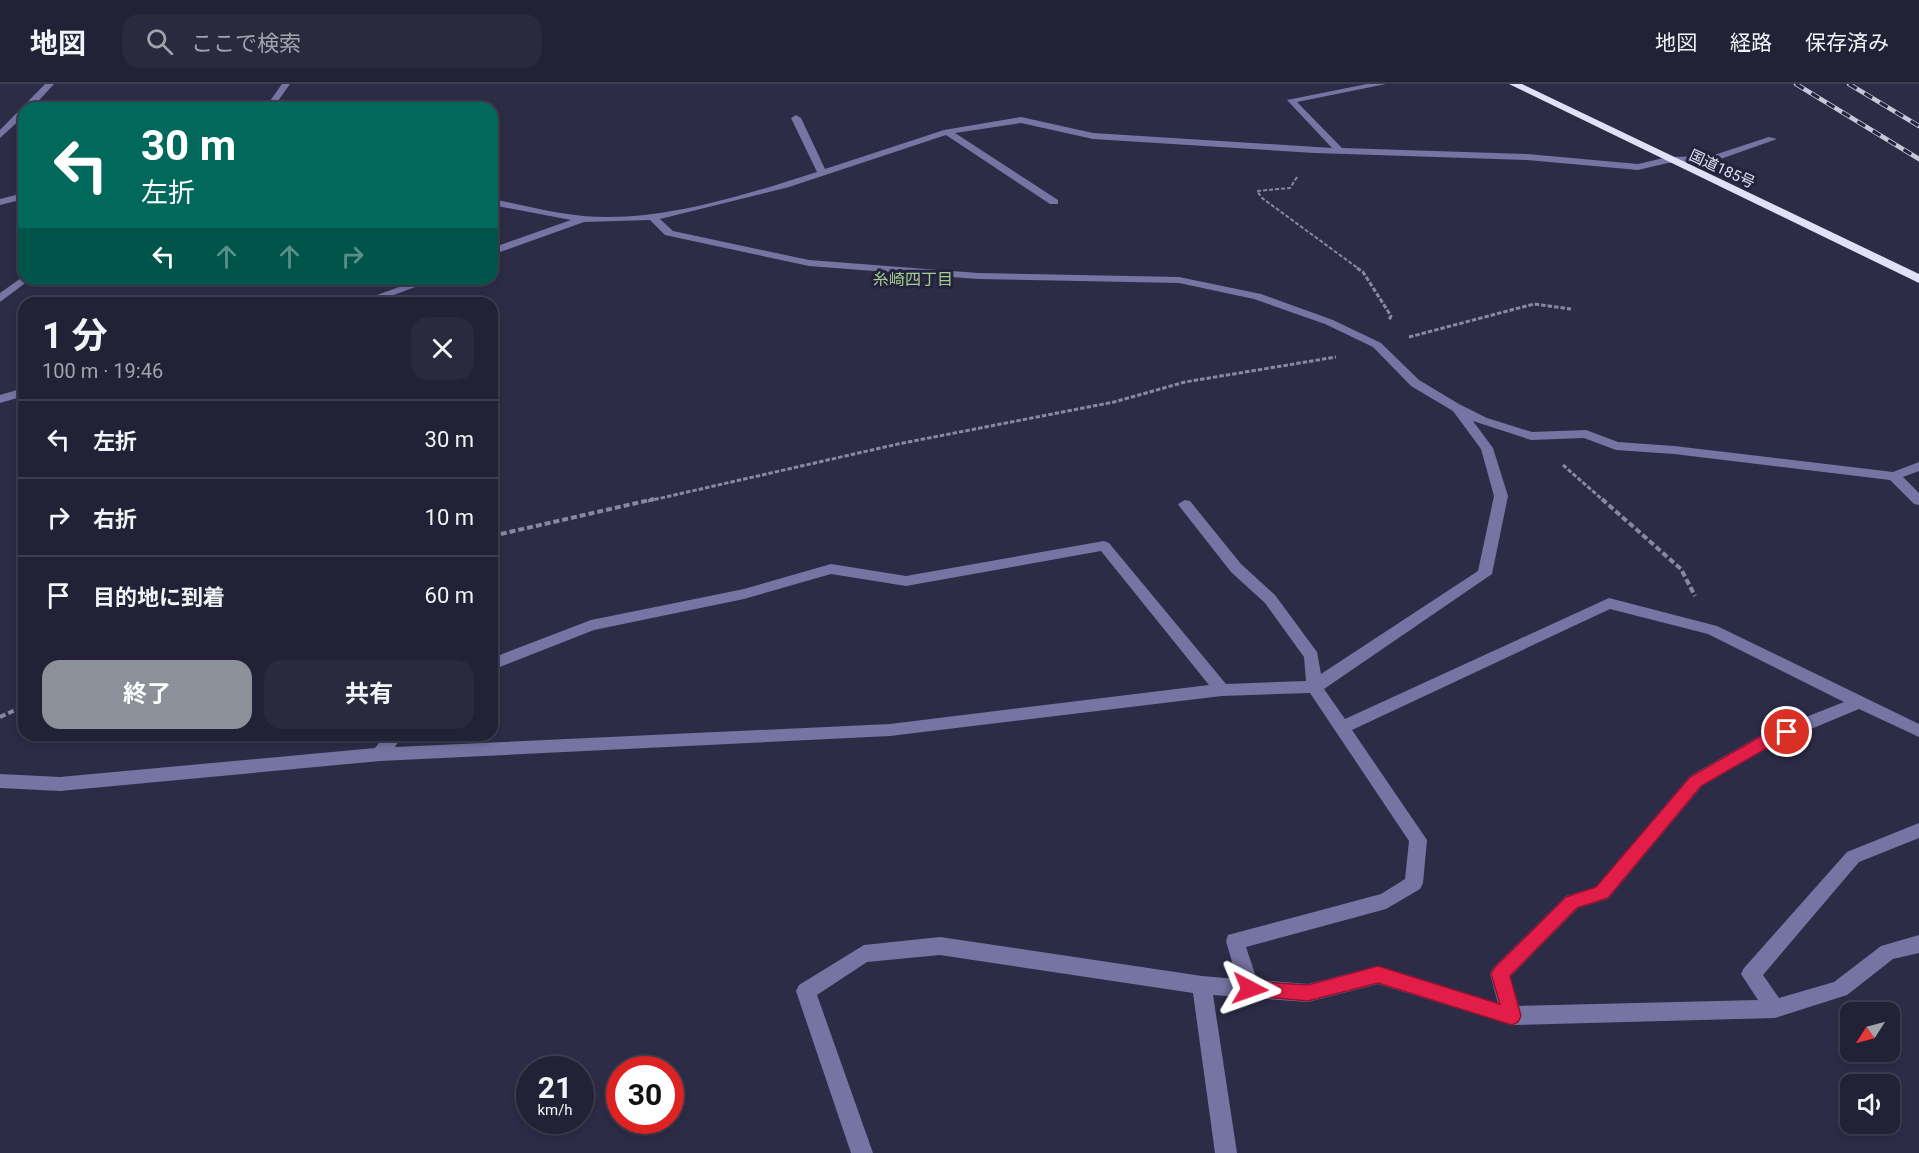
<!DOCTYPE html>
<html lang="ja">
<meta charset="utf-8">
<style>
:root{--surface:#222135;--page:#2a293d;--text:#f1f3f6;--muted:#a2a3ad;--line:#3f3e50;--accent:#8c9099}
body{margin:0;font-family:Roboto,"Noto Sans JP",sans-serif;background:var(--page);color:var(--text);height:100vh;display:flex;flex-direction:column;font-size:22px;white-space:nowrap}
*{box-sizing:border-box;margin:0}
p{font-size:20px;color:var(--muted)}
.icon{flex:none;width:33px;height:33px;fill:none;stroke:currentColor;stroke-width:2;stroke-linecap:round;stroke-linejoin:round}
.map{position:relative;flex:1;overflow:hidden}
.drawer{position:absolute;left:18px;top:213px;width:480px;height:444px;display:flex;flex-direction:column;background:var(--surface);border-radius:18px;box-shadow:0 3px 9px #0003,0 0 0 2px var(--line)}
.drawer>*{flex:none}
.guide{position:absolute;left:18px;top:18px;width:480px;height:183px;border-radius:18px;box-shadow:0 3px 9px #0003,0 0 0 2px var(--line);background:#00695c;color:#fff;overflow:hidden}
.needle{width:39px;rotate:234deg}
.tools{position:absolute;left:1840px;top:918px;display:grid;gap:12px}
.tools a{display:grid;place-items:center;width:60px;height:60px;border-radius:12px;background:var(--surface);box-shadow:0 3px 9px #0003,0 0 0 2px var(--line);font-size:30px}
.speed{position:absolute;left:516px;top:972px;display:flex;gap:12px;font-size:30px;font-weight:700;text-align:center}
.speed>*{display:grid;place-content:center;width:78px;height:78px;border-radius:50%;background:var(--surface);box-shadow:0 3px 9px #0003,0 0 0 2px var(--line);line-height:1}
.speed small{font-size:15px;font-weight:400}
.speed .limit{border:9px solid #d22;background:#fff;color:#111}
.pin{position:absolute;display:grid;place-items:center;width:51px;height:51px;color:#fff;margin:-26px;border:3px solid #fff;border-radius:50%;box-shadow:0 2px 6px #0007}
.me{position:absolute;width:66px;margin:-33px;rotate:94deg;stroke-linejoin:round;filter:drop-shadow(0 0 4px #0008)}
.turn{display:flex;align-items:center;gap:21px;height:126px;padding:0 24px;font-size:27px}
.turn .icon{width:78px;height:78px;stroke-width:2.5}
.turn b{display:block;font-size:42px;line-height:51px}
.lanes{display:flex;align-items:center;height:57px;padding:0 24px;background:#0003;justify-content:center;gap:30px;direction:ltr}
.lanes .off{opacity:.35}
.round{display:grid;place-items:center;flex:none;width:63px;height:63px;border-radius:18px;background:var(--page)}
.overview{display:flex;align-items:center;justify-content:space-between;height:102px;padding:0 24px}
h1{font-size:36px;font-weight:700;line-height:45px}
.primary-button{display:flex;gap:12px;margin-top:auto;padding:12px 24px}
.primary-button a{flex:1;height:69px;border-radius:18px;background:var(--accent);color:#fff;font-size:24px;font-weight:700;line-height:69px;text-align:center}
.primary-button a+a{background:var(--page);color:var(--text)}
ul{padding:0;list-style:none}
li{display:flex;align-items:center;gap:18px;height:78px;padding:0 24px;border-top:2px solid var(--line)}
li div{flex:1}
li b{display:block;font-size:22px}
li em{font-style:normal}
header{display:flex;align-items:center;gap:36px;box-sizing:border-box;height:84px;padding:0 30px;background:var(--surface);border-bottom:2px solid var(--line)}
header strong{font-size:28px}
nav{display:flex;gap:33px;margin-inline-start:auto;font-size:21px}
.search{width:420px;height:54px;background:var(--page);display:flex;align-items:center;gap:15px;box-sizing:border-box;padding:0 21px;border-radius:18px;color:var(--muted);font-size:22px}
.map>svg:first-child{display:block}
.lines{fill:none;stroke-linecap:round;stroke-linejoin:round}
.path-far2{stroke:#89889f;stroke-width:2;stroke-dasharray:4 2;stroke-linecap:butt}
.path-far1{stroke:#89889f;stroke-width:3;stroke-dasharray:4.5 2;stroke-linecap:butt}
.path{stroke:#89889f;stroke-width:4;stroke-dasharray:6 3;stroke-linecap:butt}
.minor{fill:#7674a2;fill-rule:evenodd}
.highway{fill:#e0e0f7;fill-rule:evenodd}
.rail-casing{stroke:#c7c7da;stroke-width:4.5}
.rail{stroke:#24223d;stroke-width:3;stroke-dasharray:9;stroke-linecap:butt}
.route{fill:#e11d48;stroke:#92132f;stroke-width:1.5}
.labels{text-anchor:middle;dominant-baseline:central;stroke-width:6;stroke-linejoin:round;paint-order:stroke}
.far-street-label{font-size:15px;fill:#e1e1f3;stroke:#24223d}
.far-neighbourhood-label{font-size:16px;fill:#a3cf8e;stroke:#24223d}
</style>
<header>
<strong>地図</strong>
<div class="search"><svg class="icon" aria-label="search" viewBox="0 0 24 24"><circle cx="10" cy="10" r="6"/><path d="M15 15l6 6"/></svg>ここで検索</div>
<nav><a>地図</a><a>経路</a><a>保存済み</a></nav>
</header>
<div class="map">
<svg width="1919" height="1069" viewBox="0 0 1919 1069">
<rect width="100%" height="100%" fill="#2d2c47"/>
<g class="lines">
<path class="path-far2" d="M1297,93L1290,104L1257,107L1262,114L1359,185"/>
<g class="path-far1">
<path d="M1357,184L1363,188L1391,232L1389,236"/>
<path d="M1409,253L1534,220L1571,225"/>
<path d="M1563,381L1604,417"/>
<path d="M648,417L898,360L1114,318L1185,298L1336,273"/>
</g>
<g class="path">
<path d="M1602,415L1681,485L1695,512"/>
<path d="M492,452L654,415"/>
<path d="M0,633L24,622"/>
</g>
<g class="minor">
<path d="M45,0H54L32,24H24V32L0,54V46Z"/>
<path d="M282,0H290L273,24H265Z"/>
<path d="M1367,0H1386L1297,18L1342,64L1527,70L1638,80L1668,73L1711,72L1769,53L1777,55L1712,78L1668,79L1638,86L1527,76L1315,69L1093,55L1021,39L955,49L1058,116V120H1050L946,51L789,103L660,135L673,147L809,176L978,189L1179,193L1261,210L1333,236L1381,259L1419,296L1459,320L1487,334L1532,348L1586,346L1618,358L1674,362L1893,388L1919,378V387L1903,393L1919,409V421L1914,420L1890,396L1674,370L1616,366L1584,354L1531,356L1473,337L1493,364L1508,412L1492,490L1324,605L1345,635L1609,514L1717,542L1919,640V653L1859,625L1775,660L1702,702L1608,815L1578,824L1510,893L1519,922L1758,916L1741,890L1744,884L1847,768L1919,739V754L1859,778L1763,891L1779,914L1834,898L1881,862L1919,851V869L1893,875L1847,911L1775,934L1512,941L1378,900L1308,918L1213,911L1237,1069H1215L1193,909L940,871L867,878L817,911L873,1069H851L796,907L799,901L864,861L940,853L1202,892L1237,895L1226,857L1228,851L1381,810L1405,795L1409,757L1310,609L1222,612L890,652L380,677L60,707L0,704V690L60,693L375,664L385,651H402L395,663L890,640L1209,601L1101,467L906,502L831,490L744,515L594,546L492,586V574L591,536L744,505L831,480L906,492L1104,457L1109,459L1226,600L1306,597L1304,573L1265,519L1231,488L1180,423L1178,420L1185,416L1190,417L1241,480L1275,511L1317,568L1321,590L1478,487L1494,412L1481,365L1453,327L1411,302L1373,263L1325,240L1254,215L1179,199L978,195L809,182L665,151L650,136L584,138L492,171V164L571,136L492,121V115C522,121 552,129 583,132C659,139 745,111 817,88L791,34L796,31L801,34L825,85L944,46L1021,33L1093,49L1332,64L1287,16ZM1610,525L1708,550L1844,618L1763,650L1690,692L1596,803L1566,812L1493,884L1490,890L1498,919L1378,882L1308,900L1257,896L1246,863L1386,825L1420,805L1423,799L1427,756L1352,646Z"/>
<path d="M24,109V115L0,121V115Z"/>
<path d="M24,192V195H29L28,197L0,218V209Z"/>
<path d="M421,195H437L372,219H355Z"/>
<path d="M24,304V312L0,319V311Z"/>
</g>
<path class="highway" d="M1509,0H1522L1919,190V199Z"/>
<defs>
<g id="rail">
<path d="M1796,0L1919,75"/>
<path d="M1849,0L1919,42"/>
</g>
</defs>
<use href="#rail" class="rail-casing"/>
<use href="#rail" class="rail"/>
</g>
<path class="route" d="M1787,642L1792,644L1794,648L1792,652L1774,660L1701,702L1608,814L1577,824L1510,892L1521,932L1518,938L1512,941L1378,899L1308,917L1244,911L1242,905L1244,899L1250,897L1308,901L1378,882L1500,920L1491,890L1494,884L1566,813L1596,803L1690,693L1763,651Z"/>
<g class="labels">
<g class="far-street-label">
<text transform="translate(1722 85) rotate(25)">国道185号</text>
</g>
<g class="far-neighbourhood-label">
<text x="913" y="195">糸崎四丁目</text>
</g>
</g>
</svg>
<div class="tools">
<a><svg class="needle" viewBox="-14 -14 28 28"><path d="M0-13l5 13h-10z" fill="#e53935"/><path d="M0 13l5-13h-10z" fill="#a2a3ad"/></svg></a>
<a><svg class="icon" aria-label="sound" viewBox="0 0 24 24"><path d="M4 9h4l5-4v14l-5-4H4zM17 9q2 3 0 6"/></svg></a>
</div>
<div class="speed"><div>21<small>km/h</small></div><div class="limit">30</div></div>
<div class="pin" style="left:1787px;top:648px;background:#d93025"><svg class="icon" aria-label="arrive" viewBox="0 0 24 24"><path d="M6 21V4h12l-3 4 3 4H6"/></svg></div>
<svg class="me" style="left:1250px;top:905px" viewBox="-20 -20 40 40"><path d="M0-17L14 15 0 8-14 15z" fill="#e11d48" stroke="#fff" stroke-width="4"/></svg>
<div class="guide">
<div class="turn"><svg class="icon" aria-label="left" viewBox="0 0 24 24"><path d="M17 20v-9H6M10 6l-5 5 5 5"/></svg><div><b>30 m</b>左折</div></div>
<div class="lanes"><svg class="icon" aria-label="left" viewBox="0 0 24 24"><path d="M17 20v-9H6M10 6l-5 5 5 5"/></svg><svg class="icon off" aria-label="ahead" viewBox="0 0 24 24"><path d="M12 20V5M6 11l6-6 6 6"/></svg><svg class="icon off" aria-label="ahead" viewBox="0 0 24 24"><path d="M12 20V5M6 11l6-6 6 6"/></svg><svg class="icon off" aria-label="right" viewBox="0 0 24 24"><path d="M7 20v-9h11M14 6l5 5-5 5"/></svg></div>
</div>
<section class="drawer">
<div class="overview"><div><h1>1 分</h1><p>100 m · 19:46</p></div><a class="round"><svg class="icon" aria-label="close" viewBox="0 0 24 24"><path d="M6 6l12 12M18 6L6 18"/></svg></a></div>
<ul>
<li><svg class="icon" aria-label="left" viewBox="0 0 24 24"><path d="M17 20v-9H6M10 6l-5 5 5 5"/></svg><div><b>左折</b></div><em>30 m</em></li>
<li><svg class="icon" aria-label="right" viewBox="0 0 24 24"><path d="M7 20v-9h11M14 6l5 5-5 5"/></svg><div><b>右折</b></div><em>10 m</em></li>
<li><svg class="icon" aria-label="arrive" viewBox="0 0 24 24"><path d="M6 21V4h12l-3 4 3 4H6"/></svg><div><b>目的地に到着</b></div><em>60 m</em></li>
</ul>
<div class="primary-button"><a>終了</a><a>共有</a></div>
</section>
</div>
